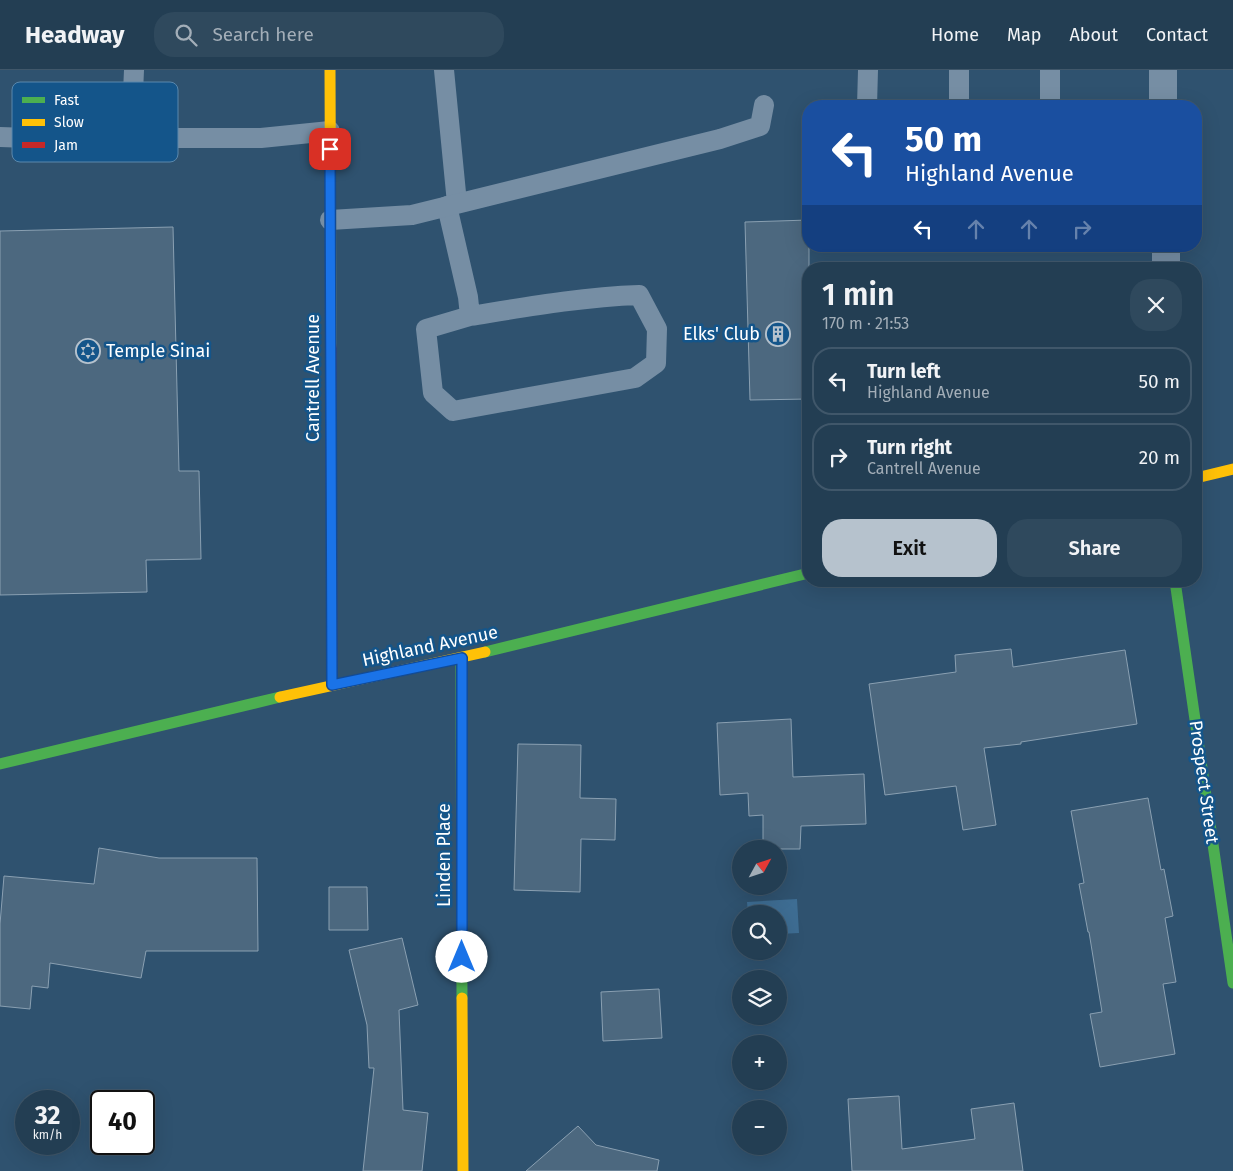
<!DOCTYPE html>
<meta charset="utf-8">
<style>
:root{--surface:#233e53;--page:#2f495d;--text:#f1f3f6;--muted:#a3aeb8;--line:#40576a;--accent:#b6c2cd}
body{margin:0;font-family:"Fira Sans",sans-serif;background:var(--page);color:var(--text);height:100vh;display:flex;flex-direction:column;font-size:19px;white-space:nowrap}
*{box-sizing:border-box;margin:0}
p{font-size:16px;color:var(--muted)}
.icon{flex:none;width:28px;height:28px;fill:none;stroke:currentColor;stroke-width:2;stroke-linecap:round;stroke-linejoin:round}
.map{position:relative;flex:1;overflow:hidden}
.panel{position:absolute;left:802px;top:192px;width:400px;height:325px;display:flex;flex-direction:column;background:var(--surface);border-radius:20px;box-shadow:0 5px 20px #0002,0 0 0 1px var(--line)}
.panel>*{flex:none}
.top-card{position:absolute;left:802px;top:30px;width:400px;height:152px;border-radius:20px;box-shadow:0 5px 20px #0002,0 0 0 1px var(--line);background:#1a4fa0;color:#fff;overflow:hidden}
.needle{width:32px;rotate:50deg}
.controls{position:absolute;left:732px;top:770px;display:grid;gap:10px}
.controls a{display:grid;place-items:center;width:55px;height:55px;border-radius:50%;background:var(--surface);box-shadow:0 5px 20px #0002,0 0 0 1px var(--line);font-size:25px}
.speed{position:absolute;left:15px;top:1020px;display:flex;gap:10px;font-size:25px;font-weight:700;text-align:center}
.speed>*{display:grid;place-content:center;width:65px;height:65px;border-radius:50%;background:var(--surface);box-shadow:0 5px 20px #0002,0 0 0 1px var(--line);line-height:1}
.speed small{font-size:12px;font-weight:400}
.speed .limit{border:2px solid #111;border-radius:8px;background:#fff;color:#111}
.pin{position:absolute;display:grid;place-items:center;width:42px;height:42px;color:#fff;margin:-21px;border-radius:10px;box-shadow:0 2px 8px #0006}
.me{position:absolute;width:55px;margin:-28px;rotate:0deg;stroke-linejoin:round;filter:drop-shadow(0 0 4px #0008)}
.turn{display:flex;align-items:center;gap:18px;height:105px;padding:0 20px;font-size:22px}
.turn .icon{width:65px;height:65px;stroke-width:2.5}
.turn b{display:block;font-size:35px;line-height:42px}
.lanes{display:flex;align-items:center;height:48px;padding:0 20px;background:#0003;justify-content:center;gap:25px;direction:ltr}
.lanes .off{opacity:.35}
.round{display:grid;place-items:center;flex:none;width:52px;height:52px;border-radius:20px;background:var(--page)}
.head{display:flex;align-items:center;justify-content:space-between;height:85px;padding:0 20px}
h1{font-size:30px;font-weight:600;line-height:38px}
.action{display:flex;gap:10px;margin-top:auto;padding:10px 20px}
.action a{flex:1;height:58px;border-radius:20px;background:var(--accent);color:#111;font-size:20px;font-weight:600;line-height:58px;text-align:center}
.action a+a{background:var(--page);color:var(--text)}
ul{padding:0;list-style:none}
li{display:flex;align-items:center;gap:15px;height:68px;margin:0 10px 8px;padding:0 10px;border:2px solid var(--line);border-radius:20px}
li div{flex:1}
li b{display:block;font-size:19px}
li em{font-style:normal}
header{display:flex;align-items:center;gap:30px;box-sizing:border-box;height:70px;padding:0 25px;background:var(--surface);border-bottom:1px solid var(--line)}
header strong{font-size:24px}
nav{display:flex;gap:28px;margin-inline-start:auto;font-size:18px}
.search{width:350px;height:45px;background:var(--page);display:flex;align-items:center;gap:12px;box-sizing:border-box;padding:0 18px;border-radius:20px;color:var(--muted);font-size:19px}
.map>svg:first-child{display:block}
.water{fill:#3e6d93}
.building{fill:#4c687f;stroke:#8aa0b2}
.lines{fill:none;stroke-linecap:round;stroke-linejoin:round}
.lane{stroke:#768ea4;stroke-width:20}
.street{stroke:#768ea4;stroke-width:28}
.fast{stroke:#4caf50;stroke-width:11}
.slow{stroke:#ffc107;stroke-width:11}
.jam{stroke:#c62828;stroke-width:11}
.route-casing{stroke:#114b97;stroke-width:12}
.route{stroke:#1a73e8;stroke-width:9}
.labels{text-anchor:middle;dominant-baseline:central;stroke-width:5;stroke-linejoin:round;paint-order:stroke}
.poi-label{font-size:18px;fill:#fff;stroke:#14558a;text-anchor:end}
.street-label{font-size:18px;fill:#fff;stroke:#14558a}
.key{fill:#14558a;stroke:#5a88ad;stroke-width:1}
.key-label{font-size:14px;fill:#fff}
</style>
<header>
<strong>Headway</strong>
<div class="search"><svg class="icon" aria-label="search" viewBox="0 0 24 24"><circle cx="10" cy="10" r="6"/><path d="M15 15l6 6"/></svg>Search here</div>
<nav><a>Home</a><a>Map</a><a>About</a><a>Contact</a></nav>
</header>
<div class="map">
<svg width="1233" height="1101" viewBox="0 0 1233 1101">
<rect width="100%" height="100%" fill="#2f526f"/>
<path class="water" d="M797,829L799,863L779,864V844H748L747,832Z"/>
<g class="building">
<path d="M809,150V329L750,330L745,152Z"/>
<path d="M173,157L179,401H199L201,489L146,490L147,522L0,525V161Z"/>
<path d="M1011,579L1013,597L1125,580L1137,654L1021,672V674L984,678L996,755L963,760L956,716L885,725L869,614L956,602L955,585Z"/>
<path d="M791,649L793,707L864,704L866,754L801,756L800,779H763V745L749,746L748,723L720,725L717,653Z"/>
<path d="M518,674L581,675L580,728L616,729L615,770L581,769L580,822L514,820Z"/>
<path d="M1148,728L1161,800L1164,799L1173,846L1165,848L1176,912L1163,914L1175,984L1100,997L1090,944L1102,942L1089,862H1088L1079,814L1084,813L1071,741Z"/>
<path d="M99,778L159,788H257L258,881H146L141,908L50,893L48,918L32,916L30,939L0,936V854L4,806L94,814Z"/>
<path d="M329,817H367L368,860H329Z"/>
<path d="M402,868L418,935L399,940L403,1040L428,1043L422,1101H363L374,998H369L367,955L349,880Z"/>
<path d="M659,919L662,968L603,971L601,922Z"/>
<path d="M899,1026L902,1079L975,1069L971,1039L1014,1033L1023,1101H852L848,1029Z"/>
<path d="M578,1056L596,1075L659,1090L657,1101H526Z"/>
</g>
<g class="lines">
<g class="lane">
<path d="M444,0L457,133"/>
<path d="M1050,0V36"/>
<path d="M867,36L868,0"/>
<path d="M959,36V0"/>
<path d="M0,67L29,68H261L330,61"/>
<path d="M131,68L134,0"/>
<path d="M447,136L468,227L470,246C526,237 582,227 639,225L657,259L656,293L635,308L453,341L433,323L426,259L470,246"/>
<path d="M330,150L412,145L720,69L760,56L764,35"/>
</g>
<g class="street">
<path d="M1163,0V36"/>
<path d="M1166,176V199"/>
</g>
<g class="fast">
<path d="M1175,511L1233,913"/>
<path d="M485,582L809,503"/>
<path d="M461,588L462,928"/>
<path d="M0,694L280,627"/>
</g>
<g class="slow">
<path d="M330,0L331,276"/>
<path d="M1196,408L1233,399"/>
<path d="M280,627L485,582"/>
<path d="M462,928L463,1101"/>
</g>
<path class="jam" d="M331,276L332,615"/>
</g>
<g class="lines">
<defs>
<path id="route" d="M330,79L332,615L462,588V887"/>
</defs>
<use href="#route" class="route-casing"/>
<use href="#route" class="route"/>
</g>
<defs>
<symbol id="building-ring" viewBox="-11 -11 22 22"><circle r="9.5" fill="#14558a" stroke="#b6c2cd" stroke-width="1.5"/><path d="M-4-6H4V6H1V3H-1V6H-4ZM-2.5-4.3h1.7v1.8h-1.7ZM.8-4.3h1.7v1.8H.8ZM-2.5-1h1.7V.8h-1.7ZM.8-1h1.7V.8H.8Z" fill="#b6c2cd"/></symbol>
<symbol id="synagogue-ring" viewBox="-11 -11 22 22"><circle r="9.5" fill="#14558a" stroke="#b6c2cd" stroke-width="1.5"/><path d="M0-6.5L5.6 3.2H-5.6ZM0 6.5L5.6-3.2H-5.6Z" fill="#b6c2cd"/></symbol>
</defs>
<g fill-rule="evenodd">
<use href="#building-ring" x="764" y="250" width="28" height="28"/>
<use href="#synagogue-ring" x="74" y="267" width="28" height="28"/>
</g>
<g class="labels">
<g class="poi-label">
<text x="760" y="264">Elks' Club</text>
<text x="106" y="281" text-anchor="start">Temple Sinai</text>
</g>
<g class="street-label">
<text transform="translate(313 308) rotate(-90)">Cantrell Avenue</text>
<text transform="translate(430 576) rotate(-12)">Highland Avenue</text>
<text transform="translate(1204 712) rotate(82)">Prospect Street</text>
<text transform="translate(444 785) rotate(-90)">Linden Place</text>
</g>
</g>
<rect x="12" y="12" width="166" height="80" rx="8" class="key"/>
<rect x="22" y="27" width="23" height="6" fill="#4caf50"/>
<rect x="22" y="49" width="23" height="7" fill="#ffc107"/>
<rect x="22" y="72" width="23" height="6" fill="#c62828"/>
<g class="key-label">
<text x="54" y="35">Fast</text>
<text x="54" y="57">Slow</text>
<text x="54" y="80">Jam</text>
</g>
</svg>
<div class="controls">
<a><svg class="needle" viewBox="-14 -14 28 28"><path d="M0-13l5 13h-10z" fill="#e53935"/><path d="M0 13l5-13h-10z" fill="#a3aeb8"/></svg></a>
<a><svg class="icon" aria-label="search" viewBox="0 0 24 24"><circle cx="10" cy="10" r="6"/><path d="M15 15l6 6"/></svg></a>
<a><svg class="icon" aria-label="layers" viewBox="0 0 24 24"><path d="M12 4l9 5-9 5-9-5zM3 14l9 5 9-5"/></svg></a>
<a>+</a>
<a>−</a>
</div>
<div class="speed"><div>32<small>km/h</small></div><div class="limit">40</div></div>
<div class="pin" style="left:330px;top:79px;background:#d93025"><svg class="icon" aria-label="arrive" viewBox="0 0 24 24"><path d="M6 21V4h12l-3 4 3 4H6"/></svg></div>
<svg class="me" style="left:462px;top:887px" viewBox="-20 -20 40 40"><circle r="19" fill="#fff"/><path d="M0-13L10 11 0 6-10 11z" fill="#1a73e8"/></svg>
<div class="top-card">
<div class="turn"><svg class="icon" aria-label="left" viewBox="0 0 24 24"><path d="M17 20v-9H6M10 6l-5 5 5 5"/></svg><div><b>50 m</b>Highland Avenue</div></div>
<div class="lanes"><svg class="icon" aria-label="left" viewBox="0 0 24 24"><path d="M17 20v-9H6M10 6l-5 5 5 5"/></svg><svg class="icon off" aria-label="ahead" viewBox="0 0 24 24"><path d="M12 20V5M6 11l6-6 6 6"/></svg><svg class="icon off" aria-label="ahead" viewBox="0 0 24 24"><path d="M12 20V5M6 11l6-6 6 6"/></svg><svg class="icon off" aria-label="right" viewBox="0 0 24 24"><path d="M7 20v-9h11M14 6l5 5-5 5"/></svg></div>
</div>
<section class="panel">
<div class="head"><div><h1>1 min</h1><p>170 m · 21:53</p></div><a class="round"><svg class="icon" aria-label="close" viewBox="0 0 24 24"><path d="M6 6l12 12M18 6L6 18"/></svg></a></div>
<ul>
<li><svg class="icon" aria-label="left" viewBox="0 0 24 24"><path d="M17 20v-9H6M10 6l-5 5 5 5"/></svg><div><b>Turn left</b><p>Highland Avenue</p></div><em>50 m</em></li>
<li><svg class="icon" aria-label="right" viewBox="0 0 24 24"><path d="M7 20v-9h11M14 6l5 5-5 5"/></svg><div><b>Turn right</b><p>Cantrell Avenue</p></div><em>20 m</em></li>
</ul>
<div class="action"><a>Exit</a><a>Share</a></div>
</section>
</div>
